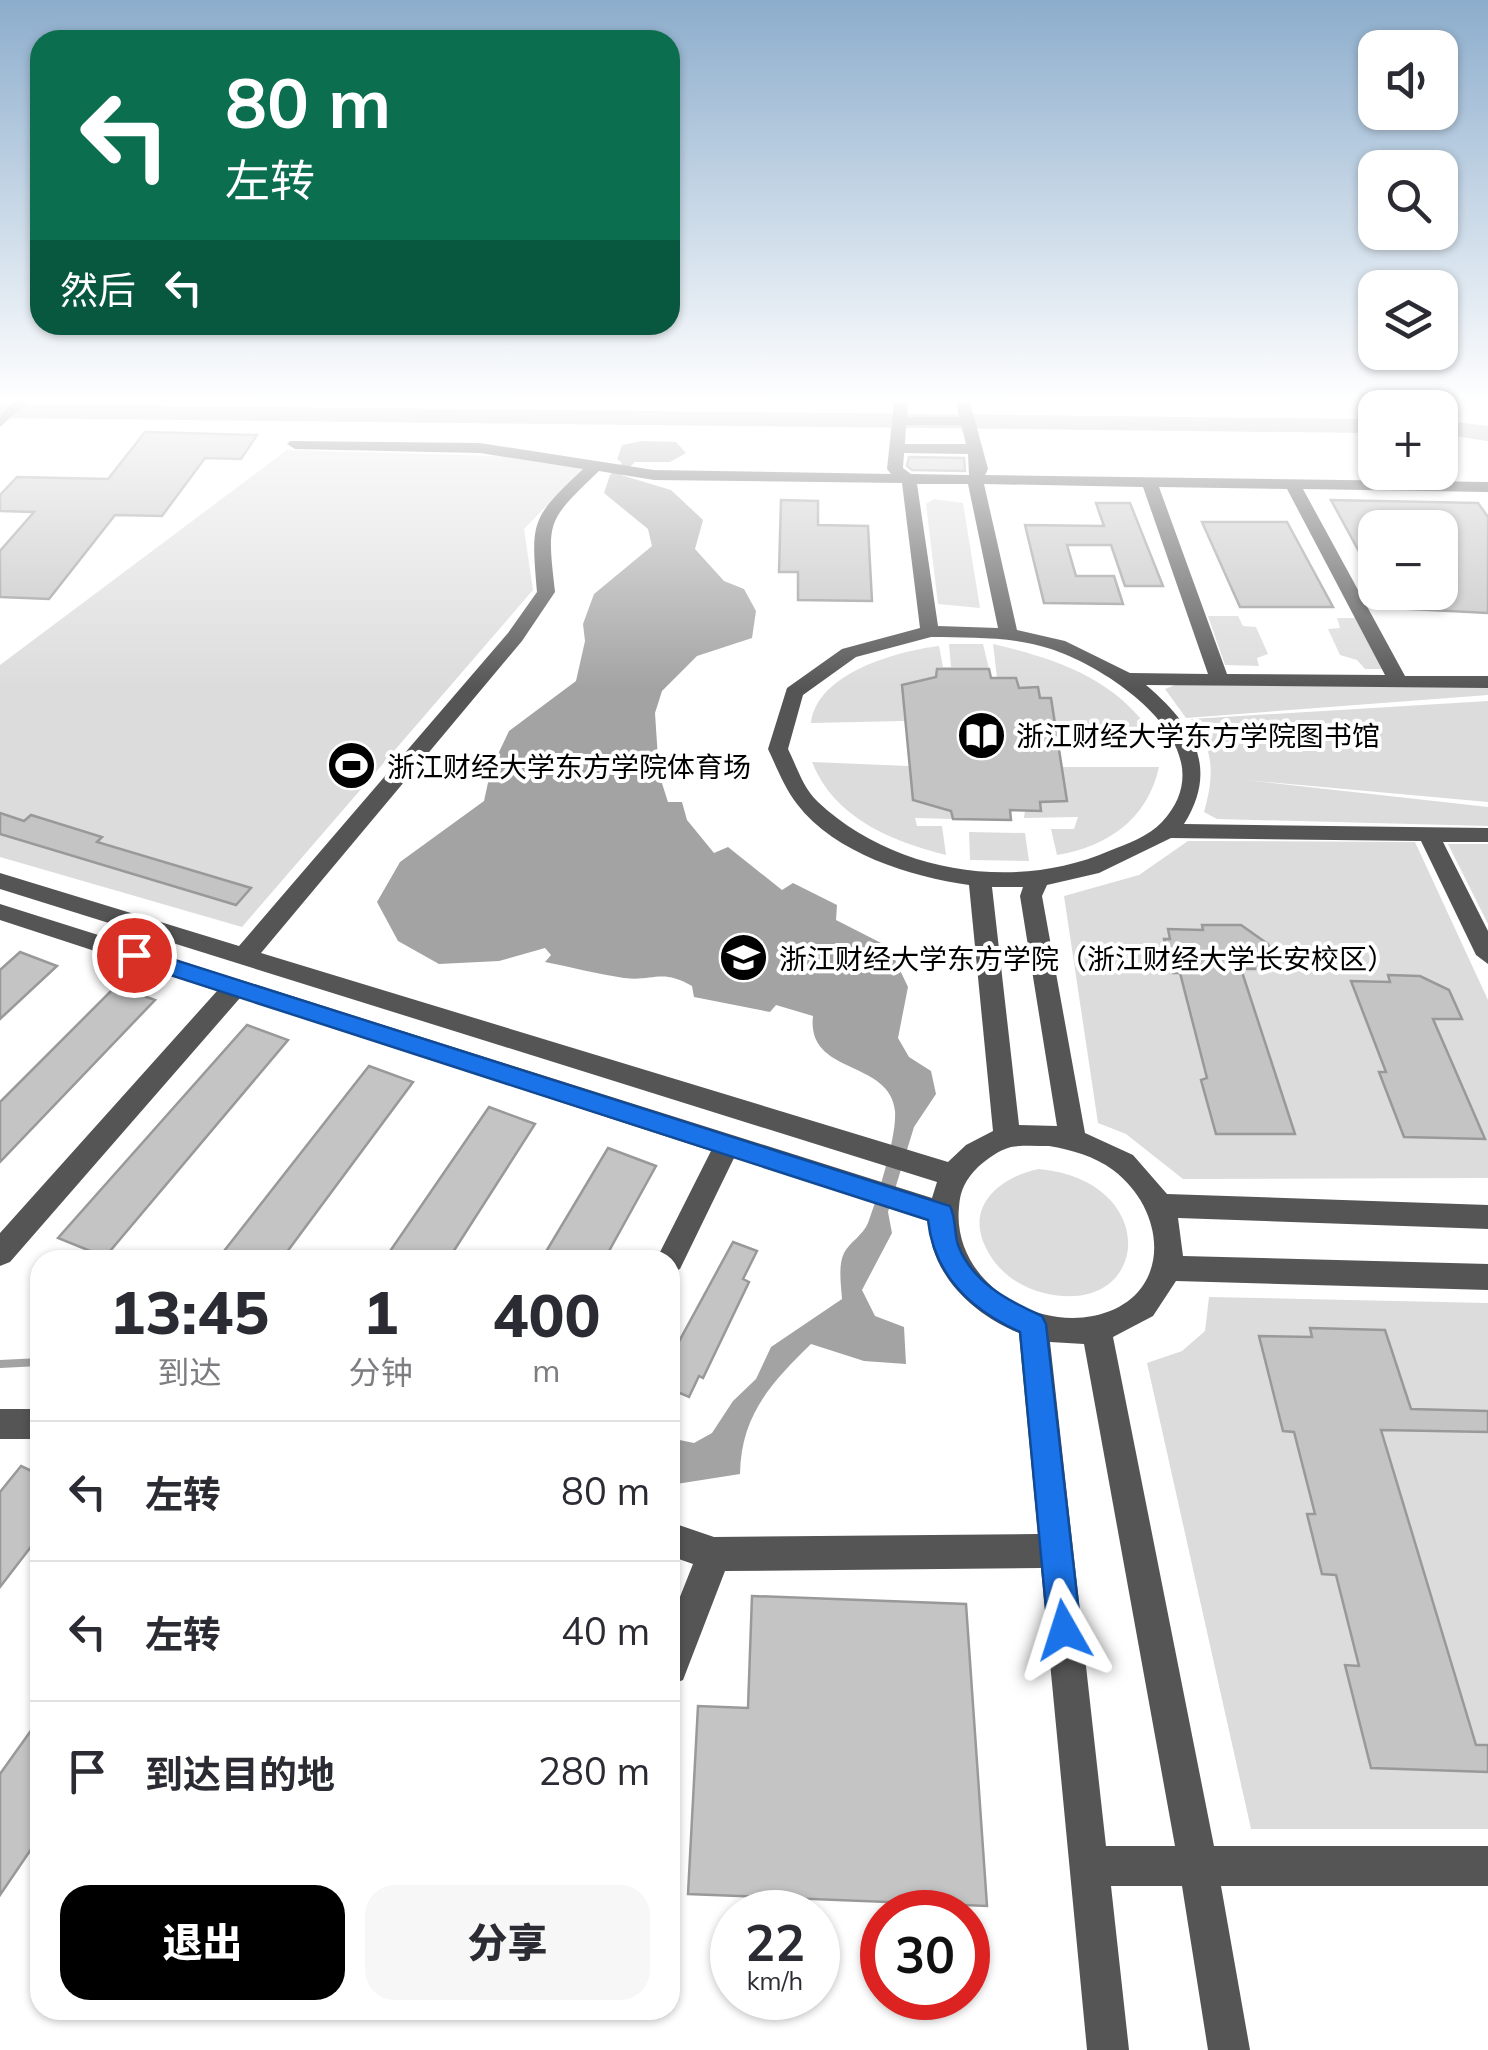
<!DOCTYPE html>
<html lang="zh">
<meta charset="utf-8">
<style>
:root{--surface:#fff;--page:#f7f7f7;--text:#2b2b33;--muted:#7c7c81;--line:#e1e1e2;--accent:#000}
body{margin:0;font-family:Mulish,"Noto Sans SC",sans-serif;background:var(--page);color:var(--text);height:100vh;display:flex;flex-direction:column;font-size:38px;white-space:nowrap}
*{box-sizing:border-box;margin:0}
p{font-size:32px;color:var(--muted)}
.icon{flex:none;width:55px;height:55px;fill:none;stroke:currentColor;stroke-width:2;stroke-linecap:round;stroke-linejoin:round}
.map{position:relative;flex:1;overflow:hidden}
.panel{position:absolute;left:30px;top:1250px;width:650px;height:770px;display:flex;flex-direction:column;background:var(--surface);border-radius:30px;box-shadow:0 2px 8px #0004}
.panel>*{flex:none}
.banner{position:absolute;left:30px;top:30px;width:650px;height:305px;border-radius:30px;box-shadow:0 2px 8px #0004;background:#0b6e4f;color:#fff;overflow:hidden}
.fabs{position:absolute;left:1358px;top:30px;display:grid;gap:20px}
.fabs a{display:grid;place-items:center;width:100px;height:100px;border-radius:20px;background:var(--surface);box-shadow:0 2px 8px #0004;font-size:50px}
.speed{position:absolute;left:710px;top:1890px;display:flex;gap:20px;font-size:50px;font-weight:700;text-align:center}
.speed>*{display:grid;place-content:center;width:130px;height:130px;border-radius:50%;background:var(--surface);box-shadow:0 2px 8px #0004;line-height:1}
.speed small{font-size:25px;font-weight:400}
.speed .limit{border:15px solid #d22;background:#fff;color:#111}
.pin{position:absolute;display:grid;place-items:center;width:85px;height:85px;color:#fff;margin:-42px;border:5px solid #fff;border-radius:50%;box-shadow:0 2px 10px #0007}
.me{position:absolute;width:110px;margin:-55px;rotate:354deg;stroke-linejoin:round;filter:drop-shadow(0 0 8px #0008)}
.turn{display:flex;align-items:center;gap:35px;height:210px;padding:0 30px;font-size:45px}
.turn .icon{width:130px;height:130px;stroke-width:2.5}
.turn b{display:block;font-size:70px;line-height:85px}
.then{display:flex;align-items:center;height:95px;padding:0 30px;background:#0003;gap:20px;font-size:38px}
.eta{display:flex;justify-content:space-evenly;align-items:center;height:170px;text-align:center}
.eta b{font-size:60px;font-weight:800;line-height:70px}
.button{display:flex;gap:20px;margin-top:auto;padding:20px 30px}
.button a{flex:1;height:115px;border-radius:30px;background:var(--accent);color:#fff;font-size:40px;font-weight:800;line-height:115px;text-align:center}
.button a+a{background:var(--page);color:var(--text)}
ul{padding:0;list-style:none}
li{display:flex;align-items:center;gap:30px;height:140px;padding:0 30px;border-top:2px solid var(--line)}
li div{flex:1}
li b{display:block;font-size:38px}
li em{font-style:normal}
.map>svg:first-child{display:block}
.green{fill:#dcdcdc}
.water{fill:#a3a3a3}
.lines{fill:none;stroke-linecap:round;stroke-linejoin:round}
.stream{stroke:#a3a3a3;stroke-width:8}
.river{fill:#a3a3a3;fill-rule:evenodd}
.building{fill:#c4c4c4;stroke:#999;stroke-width:2.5}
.minor{fill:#555;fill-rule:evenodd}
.route{fill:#1a73e8;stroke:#114b97;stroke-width:2.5}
.labels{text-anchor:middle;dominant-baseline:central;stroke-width:8;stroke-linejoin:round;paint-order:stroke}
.poi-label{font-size:28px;fill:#000;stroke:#fff;text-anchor:start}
</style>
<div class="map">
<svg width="1488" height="2050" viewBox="0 0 1488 2050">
<rect width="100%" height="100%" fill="#fff"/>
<g class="green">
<path d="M287,450L531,457L583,468L524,529L533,590L242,927L0,857V665Z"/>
<path d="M934,499L963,503L980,608L938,604L926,504Z"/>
<path d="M1208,616H1238L1243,626L1256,627L1268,654L1257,658L1259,666L1225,665Z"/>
<path d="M1337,618H1356L1382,669H1365L1357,660L1340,655L1328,629L1340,628Z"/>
<path d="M949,644H983L989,669L956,674L954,669H937L936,677L902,685L904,721L811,723C817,673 897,651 939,646L943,667H951Z"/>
<path d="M993,644C1052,658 1110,676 1148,728L1055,726L1051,699L1040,698L1038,687L1019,688L997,678Z"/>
<path d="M1175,685L1488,687V695L1186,718L1165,689Z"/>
<path d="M1488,701V802L1245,780L1488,807V826L1217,819L1204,812C1214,777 1215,749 1191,719Z"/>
<path d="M812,762L909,766L913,800L951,811L953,819L915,818L917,826H942L946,855C891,841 834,818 812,762Z"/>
<path d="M1062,767H1159C1148,818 1108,847 1057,855L1051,829H1074L1078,817L1024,818L1025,810H1041L1040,802L1066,801Z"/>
<path d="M969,832L1025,833L1029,861L970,860Z"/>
<path d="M1188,841L1415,842L1488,1000V1178L1183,1179L1126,1134L1098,1123L1064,896L1139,875Z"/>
<path d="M1448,844H1488V924Z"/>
<path d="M1039,1169C1164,1181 1150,1319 1044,1293C1019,1287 997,1271 986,1248C964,1205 1002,1176 1039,1169Z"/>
<path d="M1209,1297L1488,1303V1829H1251L1147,1363L1182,1351L1205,1331Z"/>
</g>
<path class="water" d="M642,441L676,442L686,453L670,462H635L621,475L671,490L703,520L695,549L724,581L744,589L756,611L752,638L697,656L662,691L655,713L659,774L668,802H682L687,820L714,853L728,847L782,890L793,883L837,905L836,920L889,947L908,987L898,1038L909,1057L931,1071L936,1094L914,1127L888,1212L892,1233L862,1290L875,1316L904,1327L906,1364L864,1361L811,1344C771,1383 741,1415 740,1474L670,1485V1438L694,1443L712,1433L733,1401L756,1379L771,1347L842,1299C841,1285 838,1265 844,1253C850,1242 863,1235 868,1223C877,1198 897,1137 895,1111C890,1059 806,1076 813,1016L776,1005L770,1012L694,997L692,986C661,968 653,982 624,978C597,974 571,967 545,962L551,955L545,948L499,961L439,964L398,941L377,902L400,862L484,801L491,769L509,731L576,681L585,641L583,624L594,594L652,546L648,529L604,493L610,475L622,463L617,459L622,445Z"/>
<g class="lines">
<path class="stream" d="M0,1364L40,1362"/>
<g class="river">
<path d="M0,404L1375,419V433L0,418Z"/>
<path d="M1440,420L1488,426V441L1440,434Z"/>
</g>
</g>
<g class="building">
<path d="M145,432L257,435L241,459L205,458L162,516L115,515L49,599L0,597V551L34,512L0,511V495L17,477L108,479Z"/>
<path d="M909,457L964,458L965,471L912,470L907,466Z"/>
<path d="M781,500L818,501V525L868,526L872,601L798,600V572H779Z"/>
<path d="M1331,500L1478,503L1488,517V613L1372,607L1366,592H1440V528H1375V581Z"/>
<path d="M1096,503H1130L1163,586H1125L1111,545H1067L1076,576H1114L1123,604L1044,603L1025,525L1104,526Z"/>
<path d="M1202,522H1287L1333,607H1240Z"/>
<path d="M937,669H989L991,678H1016L1019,688L1038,687L1040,698H1051L1067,801L1040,802L1041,811L1010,810L1011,820L953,819L951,811L913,800L902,685L936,677Z"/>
<path d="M0,813L24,821L31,815L102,837L97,842L251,888L236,905L0,834Z"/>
<path d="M1202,925H1241L1268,944L1277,969H1241L1295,1134H1216L1201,1080L1207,1078L1180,973H1173L1164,939H1170L1168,929L1203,930Z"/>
<path d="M20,952L57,966L0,1019V970Z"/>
<path d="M1388,975L1420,976L1449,990L1462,1019H1433L1485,1139L1404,1137L1379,1072H1386L1351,981L1390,982Z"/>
<path d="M116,986L155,1000L0,1162V1102Z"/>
<path d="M247,1025L288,1040L105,1257L58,1238Z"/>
<path d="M369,1066L413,1082L281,1260H217Z"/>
<path d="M489,1107L535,1124L448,1260H384Z"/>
<path d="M608,1148L656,1166L604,1260H541Z"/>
<path d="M733,1242L757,1251L743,1279L749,1282L703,1378L699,1376L689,1397L670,1389V1358Z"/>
<path d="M1310,1328L1385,1330L1411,1409L1488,1411V1432L1381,1430L1476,1745H1488V1772L1371,1768L1345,1665L1359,1666L1336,1575L1322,1574L1307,1514H1315L1294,1432L1283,1431L1259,1336L1312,1337Z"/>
<path d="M21,1466L40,1475V1535L0,1587V1492Z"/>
<path d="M752,1596L966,1604L987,1906L688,1894L698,1706L748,1708Z"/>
<path d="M40,1718V1836L0,1895V1774Z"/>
</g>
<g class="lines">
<g class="minor">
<path d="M13,402H28L0,427V415Z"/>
<path d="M894,402H908L907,417H959L956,402H970L988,469L985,475L1488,482V492L1303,489L1405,676H1488V688L1146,685C1192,724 1220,767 1184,824L1488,828V842H1443L1488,931V964L1476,955L1421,841L1171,838L1099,873L1047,885L1042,896L1085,1133L1133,1155L1167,1194L1488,1205V1229L1178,1218L1183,1256L1488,1264V1290L1176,1281L1153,1316L1113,1337L1214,1846H1488V1886H1221L1250,2050H1208L1182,1886H1111L1129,2050H1087L1041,1568L725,1571L683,1680L670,1685V1622L693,1564L670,1556V1522L714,1537L1038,1534L1019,1333C974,1315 929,1274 929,1221L734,1158L680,1269L670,1273V1260H656L711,1151L240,998L10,1262L0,1266V1233L217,991L0,920V904L932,1198L937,1182L0,889V873L239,946L508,633L537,592C531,521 530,519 583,469L480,453L295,449L287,444L290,441L480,443L654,470L891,474L887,469ZM906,425H961L966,444H905ZM904,453L968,454L969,475L911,474L903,468ZM599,471L654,480L902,483L920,628L842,649L787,688L768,749C777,768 784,787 797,804C834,853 911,877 969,885L993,1131L966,1145L948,1162L261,953L522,641L555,592C547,520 546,522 599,471ZM917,484H968L998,628L938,626ZM984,484L1143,487L1208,674L1130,673L1065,641L1017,630ZM1159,487L1287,489L1385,675L1227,674ZM931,637C971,638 1012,636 1051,649C1112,669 1230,749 1162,822C1149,836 1127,844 1109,851C1015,892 894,873 818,802C803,788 797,767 788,749L803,695L856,657ZM992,887H1023L1020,896L1057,1126L1019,1125ZM1049,1146C1072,1150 1094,1156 1113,1170C1170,1213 1172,1300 1093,1316C1027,1329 952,1276 959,1207C960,1190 966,1179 978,1167C987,1159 999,1150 1011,1147C1023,1145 1036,1146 1049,1146ZM1050,1342L1084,1344L1175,1846H1106Z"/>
<rect x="0" y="1409" width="40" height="30"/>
</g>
</g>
<linearGradient id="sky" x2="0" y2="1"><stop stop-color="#8cadcc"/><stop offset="0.58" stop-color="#fff"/><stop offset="1" stop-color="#fff" stop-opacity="0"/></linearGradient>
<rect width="1488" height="689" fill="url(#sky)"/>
<path class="route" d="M134,947L950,1206C956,1218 954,1232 958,1245C972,1282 1008,1301 1042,1316L1046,1324L1081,1630L1076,1641L1064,1646L1053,1641L1048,1630L1020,1332C971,1310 934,1276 928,1220L127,961L124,955Z"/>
<defs>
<symbol id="library-disc" viewBox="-11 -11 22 22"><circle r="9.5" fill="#000" stroke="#fff"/><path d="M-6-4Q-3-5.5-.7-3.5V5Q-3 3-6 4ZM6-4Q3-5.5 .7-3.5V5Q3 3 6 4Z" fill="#fff"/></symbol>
<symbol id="stadium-disc" viewBox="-11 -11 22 22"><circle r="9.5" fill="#000" stroke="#fff"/><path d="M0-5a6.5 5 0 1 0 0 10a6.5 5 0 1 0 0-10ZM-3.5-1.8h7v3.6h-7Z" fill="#fff"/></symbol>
<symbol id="university-disc" viewBox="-11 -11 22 22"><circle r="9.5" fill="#000" stroke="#fff"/><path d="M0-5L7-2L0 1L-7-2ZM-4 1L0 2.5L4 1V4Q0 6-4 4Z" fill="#fff"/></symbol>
</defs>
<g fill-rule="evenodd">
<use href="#library-disc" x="954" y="708" width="55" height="55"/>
<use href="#stadium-disc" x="324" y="738" width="55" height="55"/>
<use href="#university-disc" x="716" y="930" width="55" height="55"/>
</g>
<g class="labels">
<g class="poi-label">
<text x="1016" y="735">浙江财经大学东方学院图书馆</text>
<text x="387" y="766">浙江财经大学东方学院体育场</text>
<text x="779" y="958">浙江财经大学东方学院（浙江财经大学长安校区）</text>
</g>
</g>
</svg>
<div class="fabs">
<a><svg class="icon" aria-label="sound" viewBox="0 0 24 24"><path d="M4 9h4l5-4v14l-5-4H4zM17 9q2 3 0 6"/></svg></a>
<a><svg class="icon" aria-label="search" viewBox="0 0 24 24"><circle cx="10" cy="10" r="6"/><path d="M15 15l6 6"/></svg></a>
<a><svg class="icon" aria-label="layers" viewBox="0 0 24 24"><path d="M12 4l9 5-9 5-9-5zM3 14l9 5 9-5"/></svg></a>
<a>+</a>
<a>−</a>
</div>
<div class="speed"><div>22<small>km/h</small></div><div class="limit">30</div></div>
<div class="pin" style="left:134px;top:955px;background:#d93025"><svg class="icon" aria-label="arrive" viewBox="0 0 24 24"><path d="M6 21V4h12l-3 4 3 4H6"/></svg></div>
<svg class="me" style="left:1064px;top:1630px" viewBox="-20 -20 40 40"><path d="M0-17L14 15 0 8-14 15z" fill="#1a73e8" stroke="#fff" stroke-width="4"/></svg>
<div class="banner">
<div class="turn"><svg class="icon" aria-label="left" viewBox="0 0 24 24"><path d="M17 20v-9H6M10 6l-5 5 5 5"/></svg><div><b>80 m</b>左转</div></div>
<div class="then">然后<svg class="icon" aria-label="left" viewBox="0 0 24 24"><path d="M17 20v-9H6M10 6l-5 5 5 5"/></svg></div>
</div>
<section class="panel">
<div class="eta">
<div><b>13:45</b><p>到达</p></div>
<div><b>1</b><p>分钟</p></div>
<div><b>400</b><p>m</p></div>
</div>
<ul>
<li><svg class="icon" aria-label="left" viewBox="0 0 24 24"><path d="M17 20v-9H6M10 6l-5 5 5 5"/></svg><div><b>左转</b></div><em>80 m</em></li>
<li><svg class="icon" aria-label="left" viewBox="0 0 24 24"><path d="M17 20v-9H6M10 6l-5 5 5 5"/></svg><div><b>左转</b></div><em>40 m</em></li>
<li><svg class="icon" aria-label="arrive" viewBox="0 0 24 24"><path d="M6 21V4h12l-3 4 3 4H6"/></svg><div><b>到达目的地</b></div><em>280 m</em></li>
</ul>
<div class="button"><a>退出</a><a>分享</a></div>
</section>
</div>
